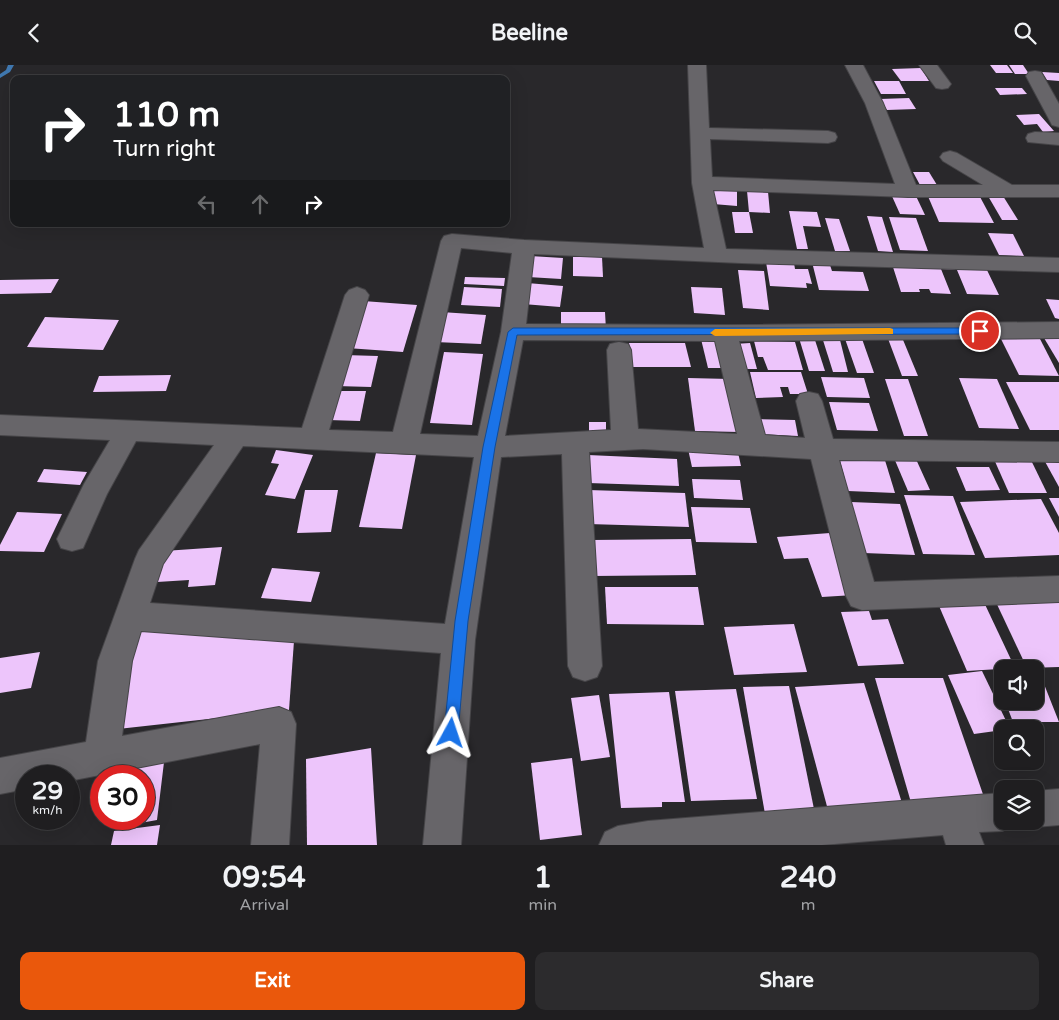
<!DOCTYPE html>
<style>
:root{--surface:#1f1e20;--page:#2c2b2d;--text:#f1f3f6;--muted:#a1a2a5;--line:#3c3c3e;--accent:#ea580c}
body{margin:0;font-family:"Varela Round",sans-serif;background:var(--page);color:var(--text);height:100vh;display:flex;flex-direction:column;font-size:19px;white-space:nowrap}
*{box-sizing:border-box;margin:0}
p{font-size:16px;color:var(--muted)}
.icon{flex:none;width:28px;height:28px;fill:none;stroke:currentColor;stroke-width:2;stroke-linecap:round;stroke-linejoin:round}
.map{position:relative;height:780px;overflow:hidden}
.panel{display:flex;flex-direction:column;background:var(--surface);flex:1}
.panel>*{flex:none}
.hud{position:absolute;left:10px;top:10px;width:500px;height:152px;border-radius:10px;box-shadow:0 5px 20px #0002,0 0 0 1px var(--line);background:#202124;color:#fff;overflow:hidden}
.fabs{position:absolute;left:994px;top:595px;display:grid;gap:10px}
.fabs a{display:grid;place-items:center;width:50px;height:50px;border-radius:10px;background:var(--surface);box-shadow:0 5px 20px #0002,0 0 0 1px var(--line);font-size:25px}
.speed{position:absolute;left:15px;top:700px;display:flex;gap:10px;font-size:25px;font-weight:700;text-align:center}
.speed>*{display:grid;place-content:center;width:65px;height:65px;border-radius:50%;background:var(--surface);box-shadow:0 5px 20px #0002,0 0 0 1px var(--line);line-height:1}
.speed small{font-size:12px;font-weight:400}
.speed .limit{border:8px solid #d22;background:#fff;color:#111}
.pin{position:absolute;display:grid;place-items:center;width:42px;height:42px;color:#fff;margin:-21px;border:2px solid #fff;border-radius:50%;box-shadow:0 1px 5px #0007}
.me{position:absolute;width:55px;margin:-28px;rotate:5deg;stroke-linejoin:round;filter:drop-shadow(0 0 4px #0008)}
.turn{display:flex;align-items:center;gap:18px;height:105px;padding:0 20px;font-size:22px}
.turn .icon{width:65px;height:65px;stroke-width:2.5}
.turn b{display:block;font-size:35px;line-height:42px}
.lanes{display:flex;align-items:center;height:48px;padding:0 20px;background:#0003;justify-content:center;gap:25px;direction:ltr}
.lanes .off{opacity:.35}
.eta{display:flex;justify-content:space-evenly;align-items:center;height:85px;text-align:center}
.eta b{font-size:30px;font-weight:800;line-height:35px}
.primary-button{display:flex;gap:10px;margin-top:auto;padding:10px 20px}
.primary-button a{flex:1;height:58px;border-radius:10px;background:var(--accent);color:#fff;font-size:20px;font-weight:800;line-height:58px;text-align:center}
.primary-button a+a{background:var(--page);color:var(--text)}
header{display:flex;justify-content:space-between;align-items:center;height:65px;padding:0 20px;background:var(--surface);font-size:22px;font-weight:800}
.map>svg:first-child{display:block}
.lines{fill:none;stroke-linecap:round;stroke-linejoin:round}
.stream{fill:#4078b0;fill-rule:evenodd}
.building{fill:#edc5fb}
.minor-casing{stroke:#464548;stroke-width:2}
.minor{fill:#676569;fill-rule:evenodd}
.route{fill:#1a73e8;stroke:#114b97}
.slow{fill:#f59e0b}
</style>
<header><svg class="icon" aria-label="back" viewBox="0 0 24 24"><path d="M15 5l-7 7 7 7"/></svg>Beeline<svg class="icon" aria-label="search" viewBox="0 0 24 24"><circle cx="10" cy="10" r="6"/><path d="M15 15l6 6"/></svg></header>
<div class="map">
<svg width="1059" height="780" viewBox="0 0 1059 780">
<rect width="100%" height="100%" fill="#29282b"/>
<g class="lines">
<path class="stream" d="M8,0H14L10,7L0,13V9L6,5Z"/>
</g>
<g class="building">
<path d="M990,0H1007L1013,8H996Z"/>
<path d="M1009,0H1023L1029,9H1015Z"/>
<path d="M921,3L929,16H901L892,4Z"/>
<path d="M1042,7L1059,8V16L1047,15Z"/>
<path d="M874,16H899L906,29H881Z"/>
<path d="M995,23H1022L1027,29L1000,30Z"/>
<path d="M909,33L916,44L887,45L880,34Z"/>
<path d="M1039,49L1054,66L1043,67L1037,59L1024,60L1016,50Z"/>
<path d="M913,107H929L937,120H920Z"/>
<path d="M714,121L737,123V141L713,139Z"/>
<path d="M747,126L768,127L770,148L749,147Z"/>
<path d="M891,129H915L925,150L900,149Z"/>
<path d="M927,129L979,130L994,158L939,157Z"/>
<path d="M988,131H1003L1018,155H1002Z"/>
<path d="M789,146L817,147L821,162L803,161L808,184H797Z"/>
<path d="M732,147H749L753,168H735Z"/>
<path d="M867,151L882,152L893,187L878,186Z"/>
<path d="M889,152L916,153L928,186L900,185Z"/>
<path d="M825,153L839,154L850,186H835Z"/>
<path d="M988,168L1013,169L1024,191L999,190Z"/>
<path d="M530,191L563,193L561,214L528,212Z"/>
<path d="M573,192H602L603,212L573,211Z"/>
<path d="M766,197L794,198L795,204H808L812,219L806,218L807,223L770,221Z"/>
<path d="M812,197H829L832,206L863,207L869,226L819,225Z"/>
<path d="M892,199L986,203L999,230L967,229L957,205L941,204L951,229L931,228L929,224H919L920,227H901Z"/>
<path d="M738,205L764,206L769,245L743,243Z"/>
<path d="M465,212L505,213L504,221L464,219Z"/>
<path d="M59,214L51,228L0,229V215Z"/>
<path d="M527,218L563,221L560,242L523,239Z"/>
<path d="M464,222L502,224L500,242L461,240Z"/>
<path d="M691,222L722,223L725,250L694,248Z"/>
<path d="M1046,234L1059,235V254L1055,253Z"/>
<path d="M363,236L417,240L403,287L347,283Z"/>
<path d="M441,247L486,250L481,279L435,277Z"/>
<path d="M561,247H605L606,265H585V259H577L578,265H561Z"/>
<path d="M45,252L119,255L103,285L27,282Z"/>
<path d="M901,270L918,311H902L887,271Z"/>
<path d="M839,271L848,307H833L822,272Z"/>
<path d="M844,271H861L874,308H857Z"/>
<path d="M814,272L825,306H809L799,273Z"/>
<path d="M1000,272H1039L1059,311L1019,310Z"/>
<path d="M719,273L727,303H708L701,274Z"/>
<path d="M1044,273H1059V298Z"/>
<path d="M754,276L795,277L803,305H768L763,292H758Z"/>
<path d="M629,278H685L691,302H633Z"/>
<path d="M750,278L757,304H740L734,279Z"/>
<path d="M444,287L483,289L472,360L430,358Z"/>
<path d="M344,290L378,291L371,322L336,321Z"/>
<path d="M750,307H801L808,329H790L788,322H780L783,332L756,333Z"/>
<path d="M171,310L166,326L93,327L99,311Z"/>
<path d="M821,312L864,313L870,333L827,332Z"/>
<path d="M688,313L730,314L739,367L695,366Z"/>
<path d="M959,313L997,314L1019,364L979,363Z"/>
<path d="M885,314H908L928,371H904Z"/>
<path d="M1006,317H1059V365H1030Z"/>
<path d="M334,326H366L360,356L328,355Z"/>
<path d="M829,337L869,338L878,366L837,365Z"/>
<path d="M756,354L795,355L798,371L758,369Z"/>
<rect x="589" y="357" width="17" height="10"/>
<path d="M737,383L741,401L692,402L688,384Z"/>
<path d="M276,385L313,390L295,434L265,430L279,399L271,398Z"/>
<path d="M376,388L416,390L402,464L359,462Z"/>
<path d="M588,390L677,394L679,421L588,418Z"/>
<path d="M1029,391L1047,428H1009L993,392Z"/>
<path d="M839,392H884L895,428L848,426Z"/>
<path d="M915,392L930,425L908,426L894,393Z"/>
<path d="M1043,393H1059V422Z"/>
<path d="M956,402H989L1000,425L966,426Z"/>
<path d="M44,404L87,407L80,420L37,417Z"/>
<path d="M692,414L740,415L743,435L694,433Z"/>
<path d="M305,425H338L331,467L297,468Z"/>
<path d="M588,425L685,428L689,462L588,459Z"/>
<path d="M904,430L953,431L975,490L923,489Z"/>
<path d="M1049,433H1059V452Z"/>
<path d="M1041,434L1059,468V490L985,493L960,437Z"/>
<path d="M851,437L900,439L915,490L864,488Z"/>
<path d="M691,442L750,443L757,478L696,477Z"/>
<path d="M17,447L62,449L44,487L0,486V480Z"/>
<path d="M830,468L854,530L822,532L808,493L784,494L777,472Z"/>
<path d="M691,474L696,510L593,511L591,475Z"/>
<path d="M222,482L215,520L188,522L189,515L157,517L164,486Z"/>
<path d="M272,503L320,507L311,537L261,533Z"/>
<path d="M605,522H698L704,560L607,559Z"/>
<path d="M1059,530V602L1027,603L994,533Z"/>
<path d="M981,531L1015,603L967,606L936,534Z"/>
<path d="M869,546L872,555L888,554L904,599L858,601L841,547Z"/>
<path d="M138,558L294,576L289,645L118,664Z"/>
<path d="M794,559L807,607L734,610L724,562Z"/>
<path d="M40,587L31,623L0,628V593Z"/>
<path d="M982,606L1010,664L974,669L948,610Z"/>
<path d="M875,613H943L987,741H912Z"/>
<path d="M1035,614H1042L1059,657H1013L1005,636H1035Z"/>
<path d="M864,618L903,741L828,745L795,622Z"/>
<path d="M789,621L815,749H765L743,622Z"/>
<path d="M736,624L757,734L691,736L675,626Z"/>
<path d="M669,627L685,737H662V742L621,743L609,629Z"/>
<path d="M599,630L610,692L581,696L571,633Z"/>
<path d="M371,683L377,780H307L306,694Z"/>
<path d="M165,689L157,755L113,763L114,754H144V711H120L122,696Z"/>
<path d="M572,693L582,770L540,775L531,698Z"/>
<path d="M160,760L157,780H111L114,766Z"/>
</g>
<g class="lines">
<defs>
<g id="minor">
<path d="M688,0H706L709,63L828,66L835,68L837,72L835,76L828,78L710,74L712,112L895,119L865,38L845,0H863L883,38L916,120H983L943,96L940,92L943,88L950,86L957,88L1012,120H1059V132H908L713,125L726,184L1059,193V207L741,198L534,189L526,259L725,260L1059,257V273L739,276L765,370L805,373L796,336L800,329L809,327L818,329L822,336L833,374L1059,377V397L839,395L874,517L1059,511V537L862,545L851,541L846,531L811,394L643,384L589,387L602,601L597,612L585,616L573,612L568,601L562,389L501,392L475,575L461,780H423L441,588L141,566L132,596L122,671L279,642L291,647L296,659L289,780H251L260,679L69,716V711H26V724L0,729V693L86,677L98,596L135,494L139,485L214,380L136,376L107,429L83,483L72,486L61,483L57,474L84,419L110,375L0,370V350L302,363L345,230L349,225L357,222L365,225L369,230L329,365L393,367L441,176L444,171L452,169L524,175L704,183L692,118ZM461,183L512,188L501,267L478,371L420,369ZM523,275L715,276L737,369L638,364L631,285L628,279L619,277L610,279L607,285L611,365L505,371ZM243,381L474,392L445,559L150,538L163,499Z"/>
<path d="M919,0H937L951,19L948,23L942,24L936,23Z"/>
<path d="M1035,6L1041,7L1059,39V62L1052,60L1050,56L1026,11L1029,7Z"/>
<path d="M1035,67L1059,68V80L1028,77L1026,73L1028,69Z"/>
<path d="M1059,724V760L1035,762L1022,757L1035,756V726Z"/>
<path d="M1002,728V756H1017L1015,760L1002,766L979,767L984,780H946L943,770L822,780H599L605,767L618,761L648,756Z"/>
</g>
</defs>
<use href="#minor" class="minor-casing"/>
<use href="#minor" class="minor"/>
</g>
<path class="route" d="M513,263H980L985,266L980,269L517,270L495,382L468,556L458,668L456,673L451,675L446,673L444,668L455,556L483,382L508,267Z"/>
<path class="slow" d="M890,263L893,264V269L715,271L710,268L715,264Z"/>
</svg>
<div class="fabs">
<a><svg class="icon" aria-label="sound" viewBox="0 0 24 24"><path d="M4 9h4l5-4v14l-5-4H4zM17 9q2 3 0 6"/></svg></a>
<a><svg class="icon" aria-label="search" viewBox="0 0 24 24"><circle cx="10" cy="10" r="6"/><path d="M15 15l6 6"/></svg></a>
<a><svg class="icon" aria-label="layers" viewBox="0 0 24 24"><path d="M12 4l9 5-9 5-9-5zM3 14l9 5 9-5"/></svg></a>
</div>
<div class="speed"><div>29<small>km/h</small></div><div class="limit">30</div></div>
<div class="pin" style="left:980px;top:266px;background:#d93025"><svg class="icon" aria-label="arrive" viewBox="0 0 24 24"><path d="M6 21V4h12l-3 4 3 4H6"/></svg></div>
<svg class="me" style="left:451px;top:668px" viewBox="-20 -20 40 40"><path d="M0-17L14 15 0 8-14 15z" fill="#1a73e8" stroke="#fff" stroke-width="4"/></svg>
<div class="hud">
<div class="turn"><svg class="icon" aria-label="right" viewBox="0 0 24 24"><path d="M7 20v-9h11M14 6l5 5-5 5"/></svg><div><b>110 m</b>Turn right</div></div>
<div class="lanes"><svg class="icon off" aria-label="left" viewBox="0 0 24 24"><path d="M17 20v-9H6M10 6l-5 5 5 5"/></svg><svg class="icon off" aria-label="ahead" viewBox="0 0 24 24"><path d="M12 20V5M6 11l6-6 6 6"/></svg><svg class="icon" aria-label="right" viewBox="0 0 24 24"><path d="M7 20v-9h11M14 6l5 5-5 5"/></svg></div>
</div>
</div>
<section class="panel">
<div class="eta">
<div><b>09:54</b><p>Arrival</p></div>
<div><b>1</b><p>min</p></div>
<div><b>240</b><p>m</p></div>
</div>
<div class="primary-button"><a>Exit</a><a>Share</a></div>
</section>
